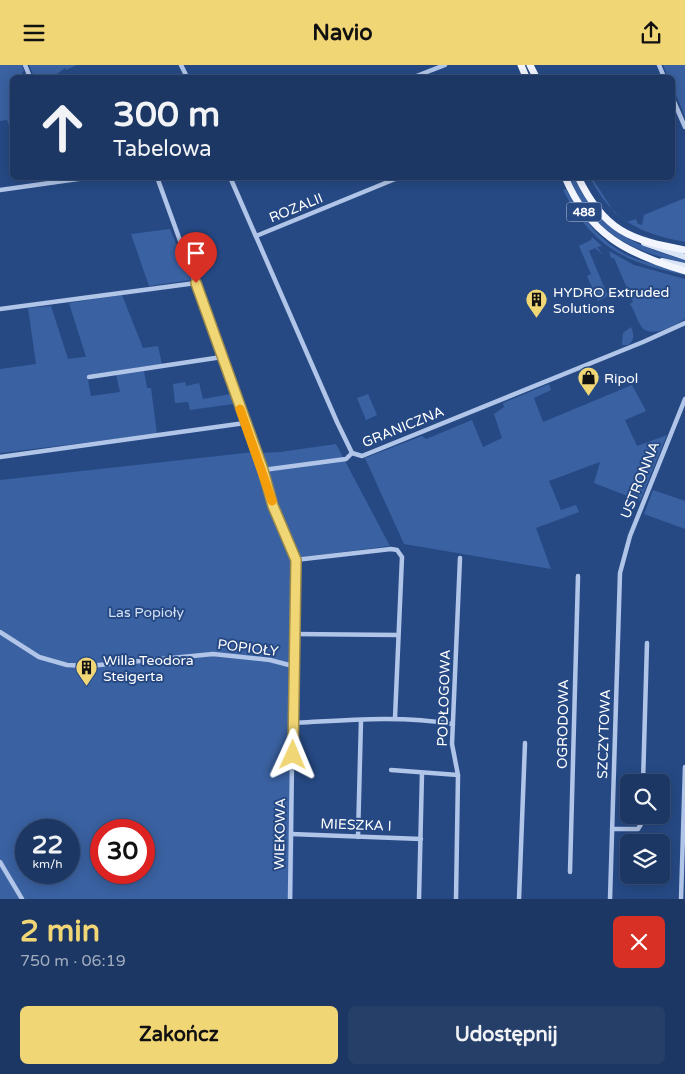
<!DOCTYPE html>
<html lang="pl">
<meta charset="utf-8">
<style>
:root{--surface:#1c3763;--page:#253f69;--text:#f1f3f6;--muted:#a0acbe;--line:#3a5178;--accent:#f1d675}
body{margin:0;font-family:"Varela Round",sans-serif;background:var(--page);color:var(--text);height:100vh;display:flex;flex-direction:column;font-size:19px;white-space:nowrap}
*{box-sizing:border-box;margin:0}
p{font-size:16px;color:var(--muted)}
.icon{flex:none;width:28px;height:28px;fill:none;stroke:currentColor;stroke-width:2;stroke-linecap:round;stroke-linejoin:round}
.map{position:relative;height:834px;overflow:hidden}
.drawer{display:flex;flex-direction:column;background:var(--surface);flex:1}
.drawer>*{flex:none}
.banner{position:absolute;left:10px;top:10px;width:665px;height:105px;border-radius:8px;box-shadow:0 2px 12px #0003,0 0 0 1px var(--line);background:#1c3763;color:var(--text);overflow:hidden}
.tools{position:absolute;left:620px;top:709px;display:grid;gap:10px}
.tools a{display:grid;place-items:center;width:50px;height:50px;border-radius:8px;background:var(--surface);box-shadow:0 2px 12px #0003,0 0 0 1px var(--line);font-size:25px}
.speed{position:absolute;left:15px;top:754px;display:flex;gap:10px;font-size:25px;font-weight:700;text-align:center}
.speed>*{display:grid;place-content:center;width:65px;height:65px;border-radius:50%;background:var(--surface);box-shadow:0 2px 12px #0003,0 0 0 1px var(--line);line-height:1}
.speed small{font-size:12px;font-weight:400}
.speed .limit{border:8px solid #d22;background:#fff;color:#111}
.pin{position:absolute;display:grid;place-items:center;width:42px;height:42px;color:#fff;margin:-51px -21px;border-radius:50% 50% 50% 0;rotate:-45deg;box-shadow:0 0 5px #0007}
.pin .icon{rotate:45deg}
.me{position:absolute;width:55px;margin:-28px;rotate:1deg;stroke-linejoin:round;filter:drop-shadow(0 0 4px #0008)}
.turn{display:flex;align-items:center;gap:18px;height:105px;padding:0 20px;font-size:22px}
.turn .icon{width:65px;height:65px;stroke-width:2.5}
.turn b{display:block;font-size:35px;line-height:42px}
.round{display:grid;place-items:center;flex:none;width:52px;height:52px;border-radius:8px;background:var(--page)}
.headline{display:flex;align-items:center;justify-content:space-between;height:85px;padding:0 20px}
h1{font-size:30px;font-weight:800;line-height:38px;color:var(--accent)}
.action{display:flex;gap:10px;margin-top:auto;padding:10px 20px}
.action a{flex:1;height:58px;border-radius:8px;background:var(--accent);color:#111;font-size:20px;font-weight:800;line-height:58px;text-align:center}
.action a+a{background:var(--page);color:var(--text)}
header{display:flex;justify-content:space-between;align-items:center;height:65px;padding:0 20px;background:var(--accent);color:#111;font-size:22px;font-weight:800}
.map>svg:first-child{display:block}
.green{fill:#3a61a1;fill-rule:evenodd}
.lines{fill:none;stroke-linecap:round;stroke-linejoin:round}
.minor{stroke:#b0c5e8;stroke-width:4.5}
.secondary{stroke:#dae4f7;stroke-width:6}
.primary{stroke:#f2f5fe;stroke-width:7}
.route-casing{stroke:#9d8b4c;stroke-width:12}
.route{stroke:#f1d675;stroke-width:9}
.slow{stroke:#f59e0b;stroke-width:9}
.labels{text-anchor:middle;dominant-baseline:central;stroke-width:4;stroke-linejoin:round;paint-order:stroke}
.shield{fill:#264984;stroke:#bec8da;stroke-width:1}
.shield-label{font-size:12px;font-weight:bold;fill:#fff}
.street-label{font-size:14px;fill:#fff;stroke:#264984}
.poi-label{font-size:14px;fill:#fff;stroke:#264984;text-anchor:start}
.park-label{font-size:14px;fill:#d3e1f6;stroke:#264984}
</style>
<header><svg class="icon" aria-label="menu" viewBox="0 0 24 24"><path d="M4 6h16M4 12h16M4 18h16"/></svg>Navio<svg class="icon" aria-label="share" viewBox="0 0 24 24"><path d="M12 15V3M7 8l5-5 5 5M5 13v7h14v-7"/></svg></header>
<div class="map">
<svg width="685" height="834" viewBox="0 0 685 834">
<rect width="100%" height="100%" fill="#264984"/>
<g class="green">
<path d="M0,0H22L24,6L21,9L22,12H12V68L7,55L0,56Z"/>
<path d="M29,0H77L66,5L65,3L53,12H34Z"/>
<path d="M663,0H685V52L673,22L672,12H668Z"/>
<path d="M569,113H574C601,164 630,180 685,195V198C629,186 593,167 569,113Z"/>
<path d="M590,113H592L614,147L627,157L636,154L638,159L642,160L644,150L685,133V177C639,168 613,156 590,113Z"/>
<path d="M566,124C582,155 607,185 642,196C655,200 675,202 685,210C623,197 593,182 563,125Z"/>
<path d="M170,164L191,215L149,221L131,169Z"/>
<path d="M592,172L602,181L597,182L603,190L595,183L589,186L608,231L598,236L587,211L591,209L579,181L591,175Z"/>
<path d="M609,186L634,200L685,214V254C675,260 650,275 641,261C636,254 635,246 630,239L633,237L614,193H611Z"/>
<path d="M122,230L143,283L158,281L162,299L87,310L91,331L120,327L116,309L144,306L147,323H151L157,369L0,388V304L36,299L28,243L51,241L68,294L83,292H86L69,238Z"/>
<path d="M631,262C634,269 635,275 628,280H622L623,268Z"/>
<path d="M185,317L186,321L199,318L203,334L231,329L233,339L190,345L188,337L175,338L173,319Z"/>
<path d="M549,319L551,325L534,333L543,357L632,320L646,346L625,355L637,381L667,370L640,436L594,418L600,397L549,416L561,445L576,440L579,447L536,463L551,504L404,479L365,393L422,371L426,374L472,355L483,382L502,373L494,349L504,342L503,338Z"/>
<path d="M368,329L377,350L366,355L357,333Z"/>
<path d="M336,379L390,481L296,493L293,834H0V415L254,387L295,489L260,388L280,387ZM26,765H69V808H26ZM101,765H144V808H101Z"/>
<path d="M653,425L685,436V464L644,449Z"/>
</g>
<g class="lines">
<g class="minor">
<path d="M25,0L30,12"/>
<path d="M181,0L187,12"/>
<path d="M659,0L664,12"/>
<path d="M414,12L445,0"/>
<path d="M672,32L685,62"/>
<path d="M157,112L263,405L273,441L295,495L290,834"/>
<path d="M230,112L337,357L352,388L362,391L643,277L685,258"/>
<path d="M0,125L92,112"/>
<path d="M256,171L400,112"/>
<path d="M0,244L196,218"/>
<path d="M89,312L222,292"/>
<path d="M0,392L245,358"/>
<path d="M263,405L346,394L352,388"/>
<path d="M295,495L391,484L397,485L402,492L395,653"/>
<path d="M0,567L39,592L67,600L89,601L213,589L270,595L293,601"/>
<path d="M294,569L398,570"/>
<path d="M293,658C347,655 400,650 453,659"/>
<path d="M391,705L458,710"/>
<path d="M643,718L647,578"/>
<path d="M612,764H638L641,759V750"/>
<path d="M291,769L421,774"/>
<path d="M358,772L361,655"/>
<path d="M0,797L22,834"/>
<path d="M570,807L578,511"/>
<path d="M419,834L422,708"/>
<path d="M456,834L458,710L452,679L460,493"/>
<path d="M519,834L525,678"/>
<path d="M610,834L620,508L630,471L685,334"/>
<path d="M681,834L685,702"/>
</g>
<g class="secondary">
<path d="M644,178L685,192"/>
<path d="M662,196L685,201"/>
</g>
<g class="primary">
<path d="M521,0L526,12"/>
<path d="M530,0L536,12"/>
<path d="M565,112C589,170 628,189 685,206"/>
<path d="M578,112C604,166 630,175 685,185"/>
</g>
</g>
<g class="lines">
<defs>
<path id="route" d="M196,218L263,405L273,441L296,495L293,690"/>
</defs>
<use href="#route" class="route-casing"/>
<use href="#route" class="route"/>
<path class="slow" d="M240,344L272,436"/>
</g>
<defs>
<symbol id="building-pin" viewBox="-11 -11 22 30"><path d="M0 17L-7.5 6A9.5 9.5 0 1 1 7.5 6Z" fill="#f1d675" stroke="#264984"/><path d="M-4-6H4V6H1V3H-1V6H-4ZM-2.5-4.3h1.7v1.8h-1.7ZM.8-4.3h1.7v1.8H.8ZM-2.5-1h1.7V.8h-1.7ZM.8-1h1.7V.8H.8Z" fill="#111"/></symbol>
<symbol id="shop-pin" viewBox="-11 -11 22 30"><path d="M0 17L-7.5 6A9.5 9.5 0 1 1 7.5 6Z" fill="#f1d675" stroke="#264984"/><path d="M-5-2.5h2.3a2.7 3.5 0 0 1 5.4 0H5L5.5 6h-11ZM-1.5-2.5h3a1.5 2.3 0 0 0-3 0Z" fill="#111"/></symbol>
</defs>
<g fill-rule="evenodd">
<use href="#building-pin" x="524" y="222" width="25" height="34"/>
<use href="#shop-pin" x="576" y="300" width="25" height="34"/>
<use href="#building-pin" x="74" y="590" width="25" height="34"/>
</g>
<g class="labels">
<rect class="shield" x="566.5" y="137.5" width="35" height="19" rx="4"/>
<g class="shield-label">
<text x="584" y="147">488</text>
</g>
<g class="street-label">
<text transform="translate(296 143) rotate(-22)">ROZALII</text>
<text transform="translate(403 362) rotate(-22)">GRANICZNA</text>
<text transform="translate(640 415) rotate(-68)">USTRONNA</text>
<text transform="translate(248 583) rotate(7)">POPIOŁY</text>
<text transform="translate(444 633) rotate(-88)">PODŁOGOWA</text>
<text transform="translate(563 659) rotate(-89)">OGRODOWA</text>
<text transform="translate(604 669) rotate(-88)">SZCZYTOWA</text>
<text transform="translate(356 760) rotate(2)">MIESZKA I</text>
<text transform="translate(280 769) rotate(-89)">WIEKOWA</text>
</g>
<g class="poi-label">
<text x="553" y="227">HYDRO Extruded<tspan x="553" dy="16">Solutions</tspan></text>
<text x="604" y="313">Ripol</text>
<text x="103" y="595">Willa Teodora<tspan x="103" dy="16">Steigerta</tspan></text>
</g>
<g class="park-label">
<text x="146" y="547">Las Popioły</text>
</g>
</g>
</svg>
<div class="tools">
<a><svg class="icon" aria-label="search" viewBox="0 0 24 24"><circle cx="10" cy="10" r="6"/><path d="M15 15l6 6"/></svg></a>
<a><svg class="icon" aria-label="layers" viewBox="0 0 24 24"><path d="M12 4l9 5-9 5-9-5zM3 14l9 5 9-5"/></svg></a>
</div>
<div class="speed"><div>22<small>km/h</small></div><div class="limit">30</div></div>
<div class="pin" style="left:196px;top:218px;background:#d93025"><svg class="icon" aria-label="arrive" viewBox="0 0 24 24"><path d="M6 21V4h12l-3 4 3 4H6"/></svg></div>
<svg class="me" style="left:293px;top:690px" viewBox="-20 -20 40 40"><path d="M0-17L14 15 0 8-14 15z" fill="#f1d675" stroke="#fff" stroke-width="4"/></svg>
<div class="banner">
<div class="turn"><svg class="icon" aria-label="ahead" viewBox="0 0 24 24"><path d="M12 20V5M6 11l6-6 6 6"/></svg><div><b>300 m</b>Tabelowa</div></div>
</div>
</div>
<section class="drawer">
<div class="headline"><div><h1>2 min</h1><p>750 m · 06:19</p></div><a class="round" style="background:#d93025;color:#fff"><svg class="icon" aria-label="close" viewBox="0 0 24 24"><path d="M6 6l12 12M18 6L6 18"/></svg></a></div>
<div class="action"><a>Zakończ</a><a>Udostępnij</a></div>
</section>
